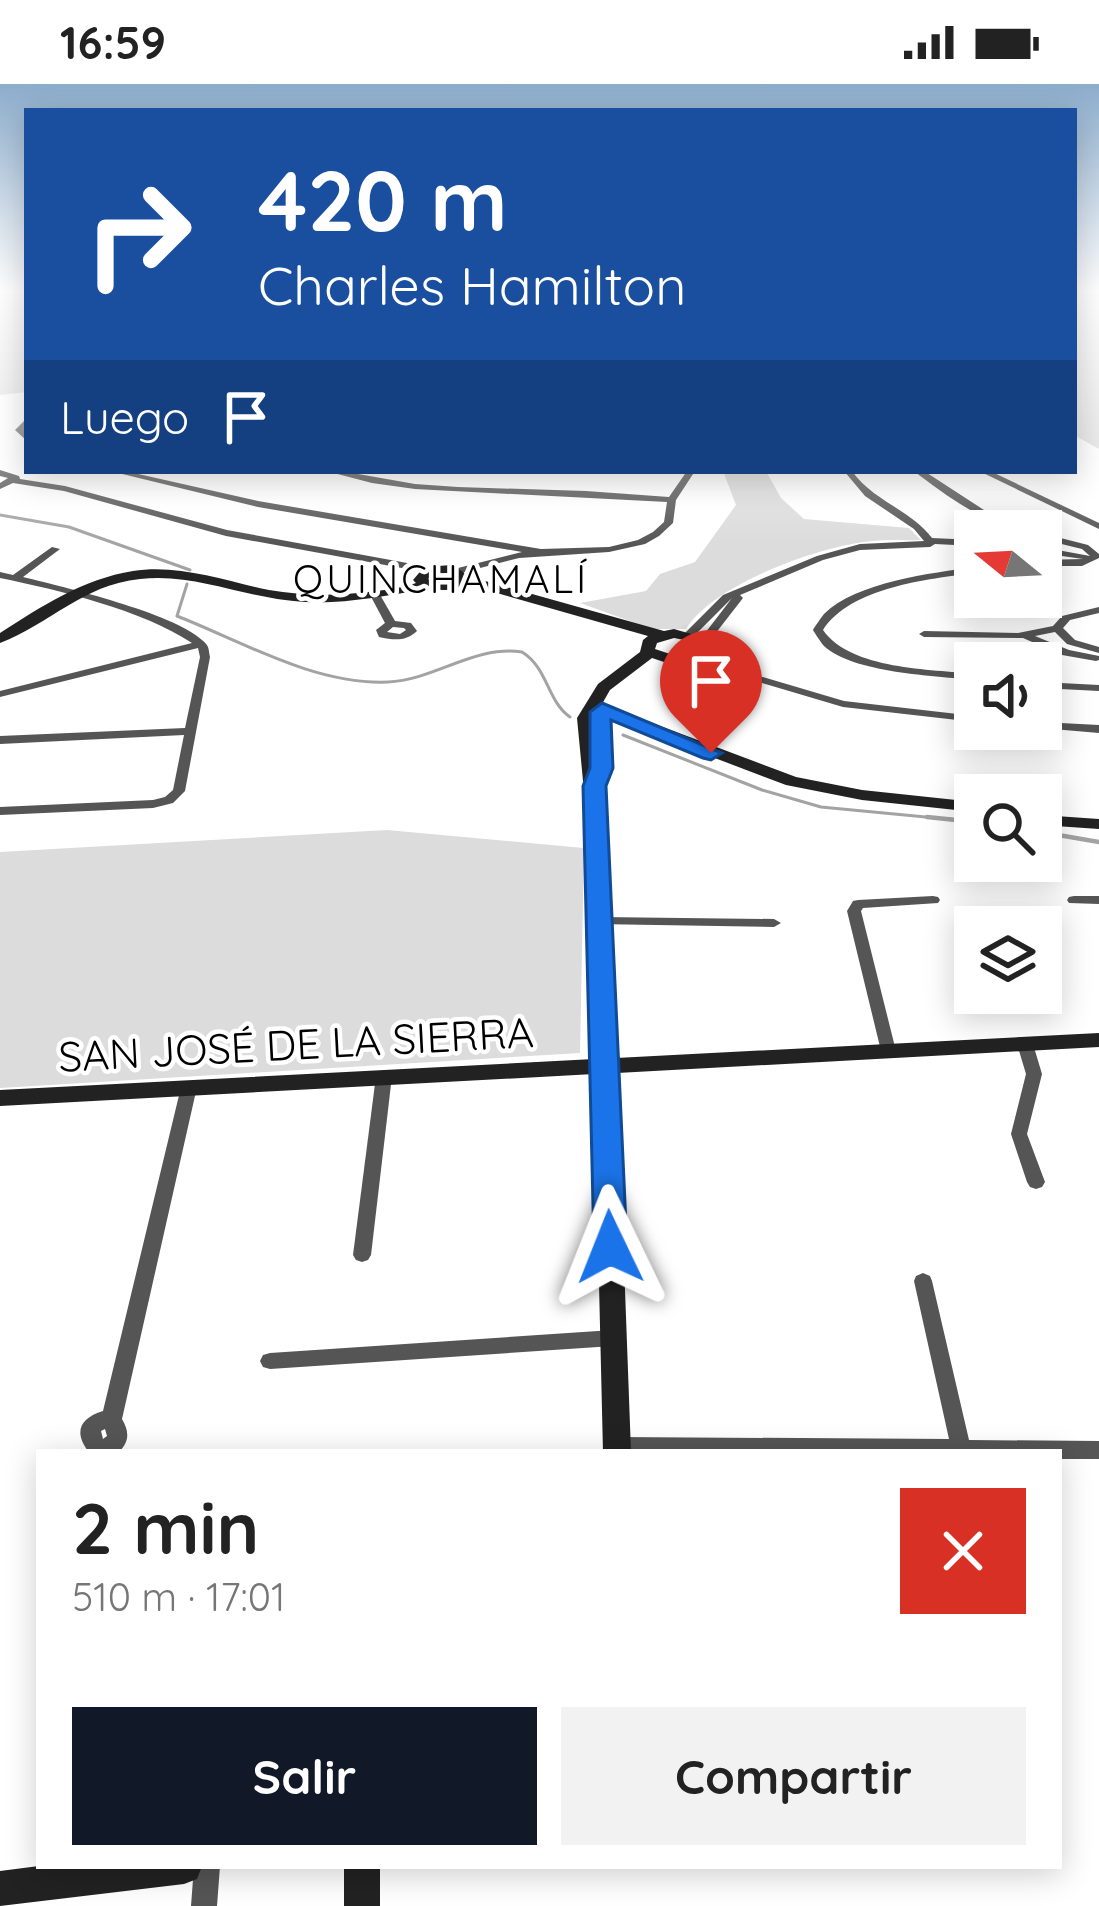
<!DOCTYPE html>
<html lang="es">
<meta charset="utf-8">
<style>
:root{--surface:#fff;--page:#f2f2f2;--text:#222;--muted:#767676;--accent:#111827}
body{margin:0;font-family:Quicksand,sans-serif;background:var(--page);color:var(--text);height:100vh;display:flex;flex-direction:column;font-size:45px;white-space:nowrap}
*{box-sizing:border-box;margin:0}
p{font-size:39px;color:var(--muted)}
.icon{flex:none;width:66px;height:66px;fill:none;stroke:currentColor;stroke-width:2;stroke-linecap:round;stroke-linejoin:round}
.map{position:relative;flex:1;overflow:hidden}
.details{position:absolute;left:36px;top:1365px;width:1026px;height:420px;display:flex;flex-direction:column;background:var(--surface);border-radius:0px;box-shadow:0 6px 30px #0003}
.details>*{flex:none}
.guide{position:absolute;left:24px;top:24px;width:1053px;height:366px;border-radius:0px;box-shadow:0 6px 30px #0003;background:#1a4fa0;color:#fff;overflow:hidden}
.needle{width:78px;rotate:288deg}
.tools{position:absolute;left:954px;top:426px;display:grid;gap:24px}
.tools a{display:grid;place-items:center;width:108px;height:108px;border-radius:0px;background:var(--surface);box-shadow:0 6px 30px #0003;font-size:60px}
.pin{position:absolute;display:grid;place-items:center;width:102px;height:102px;color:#fff;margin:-123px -51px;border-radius:50% 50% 50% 0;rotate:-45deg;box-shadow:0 0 12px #0007}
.pin .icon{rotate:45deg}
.me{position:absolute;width:132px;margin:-66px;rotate:358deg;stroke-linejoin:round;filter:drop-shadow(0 0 9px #0008)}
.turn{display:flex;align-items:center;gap:42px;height:252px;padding:0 36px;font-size:54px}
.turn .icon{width:156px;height:156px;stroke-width:2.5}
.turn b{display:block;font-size:84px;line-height:102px}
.then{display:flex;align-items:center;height:114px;padding:0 36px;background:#0003;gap:24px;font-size:45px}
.round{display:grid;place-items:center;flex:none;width:126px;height:126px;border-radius:0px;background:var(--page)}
.summary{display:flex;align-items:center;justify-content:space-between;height:204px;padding:0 36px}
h1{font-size:72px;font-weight:700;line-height:90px}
.primary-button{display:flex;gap:24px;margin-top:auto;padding:24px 36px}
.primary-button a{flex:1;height:138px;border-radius:0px;background:var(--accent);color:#fff;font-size:48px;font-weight:700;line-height:138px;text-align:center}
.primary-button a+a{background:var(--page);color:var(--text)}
.status{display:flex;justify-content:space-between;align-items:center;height:84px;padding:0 60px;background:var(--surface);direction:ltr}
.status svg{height:33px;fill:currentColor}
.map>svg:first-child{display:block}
.green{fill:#dcdcdc}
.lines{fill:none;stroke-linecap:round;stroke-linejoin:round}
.stream-far1{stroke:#a3a3a3;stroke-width:3}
.stream{stroke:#a3a3a3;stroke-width:4.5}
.street{fill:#555;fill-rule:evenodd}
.secondary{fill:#222;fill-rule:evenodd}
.route{fill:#1a73e8;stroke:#114b97;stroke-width:3}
.labels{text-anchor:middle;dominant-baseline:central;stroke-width:9;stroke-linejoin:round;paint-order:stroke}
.far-neighbourhood-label{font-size:39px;letter-spacing:3px;fill:#000;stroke:#fff}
.street-label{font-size:42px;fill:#000;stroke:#fff}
</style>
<div class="status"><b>16:59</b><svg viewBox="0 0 49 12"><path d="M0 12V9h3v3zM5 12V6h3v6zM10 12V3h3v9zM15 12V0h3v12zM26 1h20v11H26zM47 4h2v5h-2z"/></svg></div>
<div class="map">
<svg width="1099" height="1822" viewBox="0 0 1099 1822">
<rect width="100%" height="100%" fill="#fff"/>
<g class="green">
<path d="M0,206H27V308L0,311Z"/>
<path d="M1074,206H1099V365L1074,351Z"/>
<path d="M723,387H766L781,414L804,435L909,444L921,456C905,457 889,455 873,457C822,461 713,500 686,545H652L580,519L646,507L660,490L695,478L736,421Z"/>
<path d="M387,746L584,764L580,969L0,1004V768Z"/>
</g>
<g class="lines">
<g class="stream-far1">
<path d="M0,431L69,443L190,486"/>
<path d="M187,500L177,532C243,558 315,601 388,598C435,596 474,561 522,568C548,584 547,617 570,633"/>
<path d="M623,651L762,706L821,723L957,736"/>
</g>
<g class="stream">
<path d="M927,733L975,738"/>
<path d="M1041,748L1099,758"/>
</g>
<g class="street">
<path d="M24,337H27V343L24,346L27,350V357L15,346Z"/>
<path d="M0,386L19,392L20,395L65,402L227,446L429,483L434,486L429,489L226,452L64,407L13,399L0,405V399L8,394L0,392Z"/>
<path d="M110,387H125L258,417L541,465L609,463L638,456L653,448L664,438L667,418L415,405L372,399L326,387H341L415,400L458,403L586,407L669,413L687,387H695L676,416L673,439L659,452L645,460L609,468L519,474L457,490L454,489V485L522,468L258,423Z"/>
<path d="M844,387H852C873,417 911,426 932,454L975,456V462L935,460L930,463L860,466L823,476L740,511L743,514L708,559L699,557L732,514L693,553H685V549L723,511L817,472L860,460L924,457L914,445L865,412Z"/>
<path d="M914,387H924L984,426L1030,447C994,447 942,409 914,387Z"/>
<path d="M979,387H990L1099,439V445Z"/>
<path d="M1041,449L1088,461L1099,470V474L1082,482H1041V476L1083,475L1041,469V463L1090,472L1082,465L1041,455Z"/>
<path d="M52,463L60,465L23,493C64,503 173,529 202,556C210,563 208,564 210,573L185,707L173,719L153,724L0,731V723L153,716L165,713L173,706L184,651L0,660V652L185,644L200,573L198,564L0,613V607L192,559C142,526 59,506 0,494V488L13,491Z"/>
<path d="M975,483V489C928,495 851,503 823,546C851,586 931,585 975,590V596C936,592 853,589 824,562C822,560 814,548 813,546C814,544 823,531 824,530C856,498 932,489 975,483Z"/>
<path d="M374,506L379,509L395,537L411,539L417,547C405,558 394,556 379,553L376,546L385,539L369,509ZM393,543L404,544L406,546L400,550L387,548Z"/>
<path d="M1099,523V529L1070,536L1063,544L1075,556L1099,563V569L1067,560L1055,548L1035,552L1069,566L1099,572V576L1096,577L1062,571L1023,554L924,553L919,550L924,547L1018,549L1053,542L1062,532Z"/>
<path d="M695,573L844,617L975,632V638L843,623L691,578V574Z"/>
<path d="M1041,598L1099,601V607L1041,604Z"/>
<path d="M1041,638L1099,641V649L1041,644Z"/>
<path d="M933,812L938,813L940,816L938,819L863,824L861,827L896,967L888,972L882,971L847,827L853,817L858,816Z"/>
<path d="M1074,812H1099V820L1069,819L1067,816L1069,813Z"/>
<path d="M600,833L774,835L781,839L774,843L595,840L593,837Z"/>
<path d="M1025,955L1033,960L1042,990L1027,1050L1045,1098L1042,1103L1036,1105L1030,1103L1027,1098L1011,1050L1026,990L1017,960Z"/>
<path d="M384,986L390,988L392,992L371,1171L368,1176L362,1178L356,1176L353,1171L376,992L378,988Z"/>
<path d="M189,997L195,999L197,1003L122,1335C129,1347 130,1357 119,1368H89C73,1348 80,1334 103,1327L181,1003L183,999ZM105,1345L107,1352L103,1355L101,1347Z"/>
<path d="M923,1189L930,1192L932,1197L969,1356L1099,1357V1375H1059V1368H609L607,1362L610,1355L617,1353L949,1355L914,1197L916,1192Z"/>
<path d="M613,1246L620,1248L623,1254L620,1260L613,1262L270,1285L263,1283L260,1277L263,1271L270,1269Z"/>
<path d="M194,1782H220L217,1822H191Z"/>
</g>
<g class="secondary">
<path d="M452,481L471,493L664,547L674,545L708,555L715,568L712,571L679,583L652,574L610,606L602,620L796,693L862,706L975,718V728L862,716L786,701L596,629L593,634L608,770L616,974L1099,949V963L617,989L631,1368H603L594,990L0,1022V1006L594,975L590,770L577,634L598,600L640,568L643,556L648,552L465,500C449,510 438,504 422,506C375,513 333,523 285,516C236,510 190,489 140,495C82,501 50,540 0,559V549C42,522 83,495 133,487C180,480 224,497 269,506C315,514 361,511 407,502L416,499L413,496L424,483ZM449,489L456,494L446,499L428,495L433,490ZM674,554L695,558L699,566L679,573L655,565L657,559Z"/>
<path d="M1041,731L1099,735V745L1041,741Z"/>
<path d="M39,1782H202L197,1795L184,1800L0,1822V1787Z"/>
<rect x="344" y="1782" width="36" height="40"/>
</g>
</g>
<linearGradient id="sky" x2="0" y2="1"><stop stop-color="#8cadcc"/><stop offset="0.45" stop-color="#fff"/><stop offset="1" stop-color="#fff" stop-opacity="0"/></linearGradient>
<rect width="1099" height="461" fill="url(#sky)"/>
<path class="route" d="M602,619L722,669L711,676L703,674L611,636L613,684L606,702L627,1163L622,1173L610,1176L599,1173L594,1163L583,702L590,684V628Z"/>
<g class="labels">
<g class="far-neighbourhood-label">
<text x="441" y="494">QUINCHAMALÍ</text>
</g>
<g class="street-label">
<text transform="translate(296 960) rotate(-3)">SAN JOSÉ DE LA SIERRA</text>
</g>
</g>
</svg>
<div class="tools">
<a><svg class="needle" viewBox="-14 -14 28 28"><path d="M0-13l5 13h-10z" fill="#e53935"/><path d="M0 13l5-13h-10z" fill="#767676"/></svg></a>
<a><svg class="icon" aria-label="sound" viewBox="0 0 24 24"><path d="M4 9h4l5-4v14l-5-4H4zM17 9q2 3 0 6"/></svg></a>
<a><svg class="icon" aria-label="search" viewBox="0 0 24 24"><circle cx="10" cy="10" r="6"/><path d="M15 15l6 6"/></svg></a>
<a><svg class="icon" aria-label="layers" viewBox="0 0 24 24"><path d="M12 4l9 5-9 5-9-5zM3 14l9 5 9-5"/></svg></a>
</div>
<div class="pin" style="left:711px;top:669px;background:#d93025"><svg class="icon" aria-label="arrive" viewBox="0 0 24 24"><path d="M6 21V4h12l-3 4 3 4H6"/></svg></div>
<svg class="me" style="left:610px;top:1163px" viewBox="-20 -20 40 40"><path d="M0-17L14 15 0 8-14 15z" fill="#1a73e8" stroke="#fff" stroke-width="4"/></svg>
<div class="guide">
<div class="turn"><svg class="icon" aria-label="right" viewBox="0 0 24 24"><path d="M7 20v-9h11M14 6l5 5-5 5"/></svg><div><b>420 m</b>Charles Hamilton</div></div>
<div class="then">Luego<svg class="icon" aria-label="arrive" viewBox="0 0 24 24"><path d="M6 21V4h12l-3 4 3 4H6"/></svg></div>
</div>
<section class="details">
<div class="summary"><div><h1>2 min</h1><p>510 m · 17:01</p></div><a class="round" style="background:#d93025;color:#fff"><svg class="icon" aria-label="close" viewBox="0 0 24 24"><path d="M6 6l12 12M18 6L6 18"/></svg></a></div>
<div class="primary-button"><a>Salir</a><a>Compartir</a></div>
</section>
</div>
